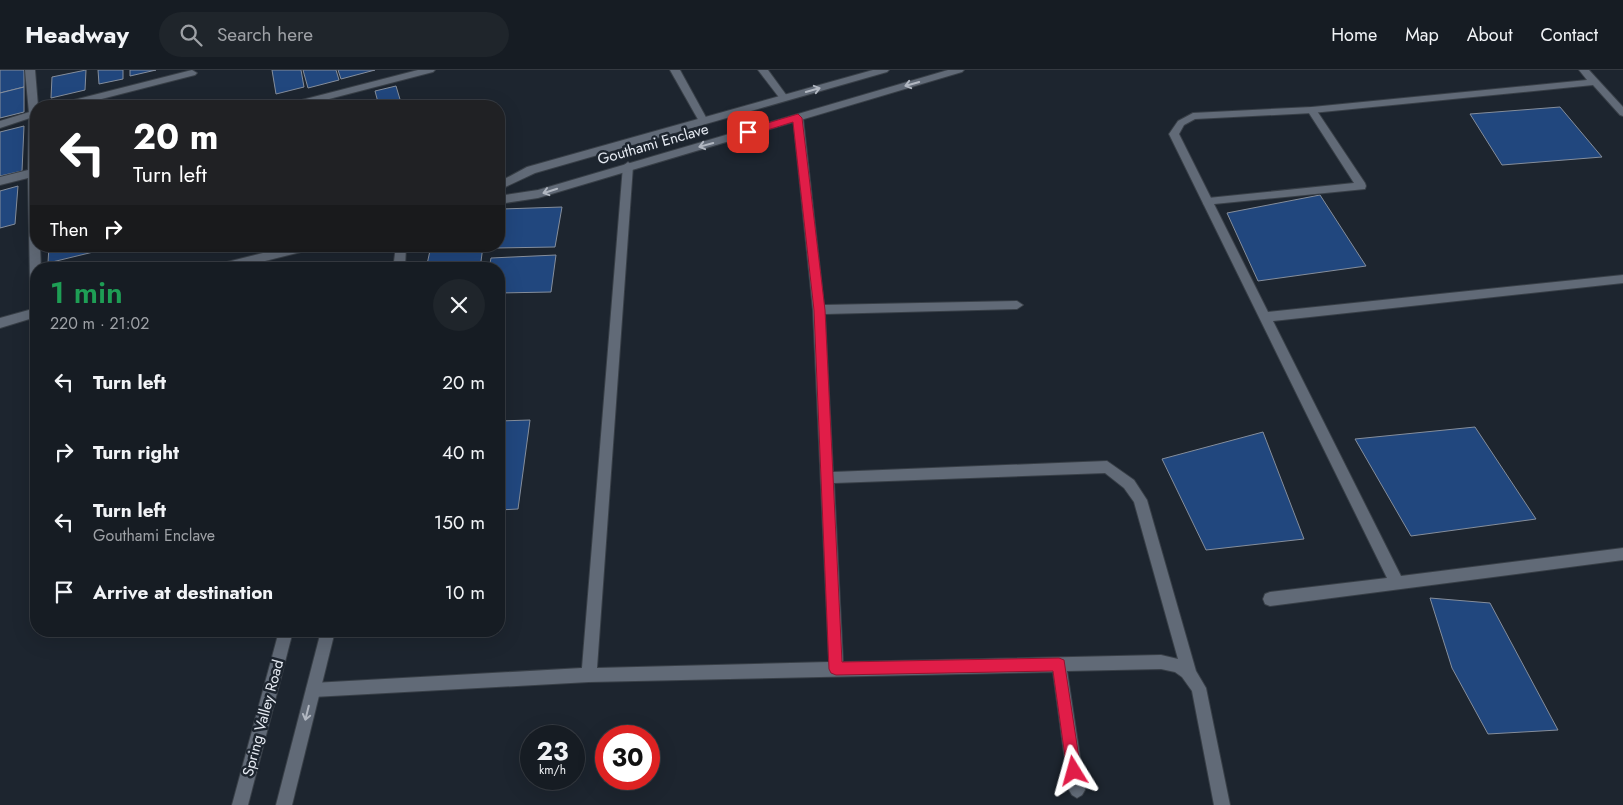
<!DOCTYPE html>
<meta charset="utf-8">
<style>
:root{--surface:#161c23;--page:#1f252b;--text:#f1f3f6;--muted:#9ea1a6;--line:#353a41}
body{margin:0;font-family:Jost,sans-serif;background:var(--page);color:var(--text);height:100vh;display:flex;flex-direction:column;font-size:19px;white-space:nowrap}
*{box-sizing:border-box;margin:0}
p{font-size:16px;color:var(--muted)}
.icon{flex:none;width:28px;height:28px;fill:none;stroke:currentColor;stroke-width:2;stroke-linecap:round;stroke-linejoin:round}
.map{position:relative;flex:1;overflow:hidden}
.side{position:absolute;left:30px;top:192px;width:475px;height:375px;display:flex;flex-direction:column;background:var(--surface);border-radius:20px;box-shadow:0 5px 20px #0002,0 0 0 1px var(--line)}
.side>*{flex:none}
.banner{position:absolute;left:30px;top:30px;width:475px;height:152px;border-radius:20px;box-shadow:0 5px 20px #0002,0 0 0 1px var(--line);background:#202124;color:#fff;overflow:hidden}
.speed{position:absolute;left:520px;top:655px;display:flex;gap:10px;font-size:25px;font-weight:700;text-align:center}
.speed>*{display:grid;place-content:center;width:65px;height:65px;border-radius:50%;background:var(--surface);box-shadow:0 5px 20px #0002,0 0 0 1px var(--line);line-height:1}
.speed small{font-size:12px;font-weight:400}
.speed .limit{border:8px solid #d22;background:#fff;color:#111}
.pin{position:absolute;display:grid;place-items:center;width:42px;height:42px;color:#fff;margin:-21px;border-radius:10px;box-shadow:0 2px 8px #0006}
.me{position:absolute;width:55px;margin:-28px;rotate:352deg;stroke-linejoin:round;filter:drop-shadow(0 0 4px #0008)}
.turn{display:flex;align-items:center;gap:18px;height:105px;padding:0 20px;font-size:22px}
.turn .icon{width:65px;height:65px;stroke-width:2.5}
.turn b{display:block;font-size:35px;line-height:42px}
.then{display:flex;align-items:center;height:48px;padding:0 20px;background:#0003;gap:10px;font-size:19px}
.round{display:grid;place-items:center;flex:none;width:52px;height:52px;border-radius:26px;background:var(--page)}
.headline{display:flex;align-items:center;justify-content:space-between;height:85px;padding:0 20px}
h1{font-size:30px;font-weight:600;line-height:38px;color:#1e9e55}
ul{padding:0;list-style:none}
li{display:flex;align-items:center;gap:15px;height:70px;padding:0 20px}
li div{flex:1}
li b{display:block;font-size:19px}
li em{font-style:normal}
header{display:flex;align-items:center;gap:30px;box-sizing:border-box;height:70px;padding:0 25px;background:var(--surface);border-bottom:1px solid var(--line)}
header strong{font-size:24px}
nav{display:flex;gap:28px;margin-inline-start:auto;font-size:18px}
.search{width:350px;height:45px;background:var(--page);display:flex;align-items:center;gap:12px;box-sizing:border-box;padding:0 18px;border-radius:28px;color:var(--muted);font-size:19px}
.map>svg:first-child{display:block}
.building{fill:#21477e;stroke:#858e9c}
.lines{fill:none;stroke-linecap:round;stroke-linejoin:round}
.lane-casing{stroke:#383f47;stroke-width:2}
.street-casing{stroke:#383f47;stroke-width:2}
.secondary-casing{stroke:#383f47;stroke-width:2}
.lane{fill:#616a77;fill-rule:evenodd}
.street{fill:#616a77;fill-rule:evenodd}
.secondary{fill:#616a77;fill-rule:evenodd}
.oneway{stroke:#b1b7c1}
.route{fill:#e11d48;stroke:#92132f}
.labels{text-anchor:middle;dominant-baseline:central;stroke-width:5;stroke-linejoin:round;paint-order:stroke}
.street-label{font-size:15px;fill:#e6ebf3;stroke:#1d252f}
</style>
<header>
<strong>Headway</strong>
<div class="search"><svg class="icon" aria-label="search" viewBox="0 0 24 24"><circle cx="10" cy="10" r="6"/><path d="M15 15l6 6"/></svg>Search here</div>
<nav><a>Home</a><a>Map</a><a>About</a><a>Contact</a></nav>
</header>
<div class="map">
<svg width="1623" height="735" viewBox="0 0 1623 735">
<rect width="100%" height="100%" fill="#1d252f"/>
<g class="building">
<path d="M0,0H24V17L0,23Z"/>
<path d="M86,0L85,20L51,28L52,7Z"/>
<path d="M98,0H123V9L99,14Z"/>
<path d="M130,0H156L130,6Z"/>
<path d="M272,0H301L304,17L276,24Z"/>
<path d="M303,0H336L339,10L308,18Z"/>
<path d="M338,0H375L341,9Z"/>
<path d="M396,16L402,36H379L375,21Z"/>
<path d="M24,17V42L0,48V23Z"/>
<path d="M1560,37L1602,87L1502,95L1470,44Z"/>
<path d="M24,56L22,101L0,106V62Z"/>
<path d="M18,116L15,154L0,158V121Z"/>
<path d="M1320,125L1366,196L1258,211L1227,143Z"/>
<path d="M562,137L555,177L496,178V176H499V160L502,139Z"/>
<path d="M49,176H118L48,193Z"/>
<path d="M431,176H483L480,199H426Z"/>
<path d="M556,185L551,222L499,223V199H489L491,188Z"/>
<path d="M530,350L518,439L499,440V351Z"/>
<path d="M1475,357L1536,449L1411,466L1355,369Z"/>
<path d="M1263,362L1304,469L1206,480L1162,389Z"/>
<path d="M1430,528L1490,533L1558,660L1488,664L1452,598Z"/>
</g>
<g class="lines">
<defs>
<g id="lane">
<path d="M758,0H768L787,26V30H781Z"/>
<path d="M1312,37L1315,38L1365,113L1366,116L1365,119L1204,135L1203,132L1208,128L1354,113L1307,40Z"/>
</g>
<g id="street">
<path d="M192,0L197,3L195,5L74,36H57L62,33Z"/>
<path d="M418,0H435L433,2L302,36H285L290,33Z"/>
<path d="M670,0H680L708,51L706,53H700Z"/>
<path d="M1579,0H1589L1623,37V46L1620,45L1593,15L1312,43L1195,49L1184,55L1179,64L1268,242L1623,205V213L1273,251L1401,506L1623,478V490L1270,536L1265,534L1263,529L1265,524L1270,522L1387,508L1169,64L1178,51L1193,43L1312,37L1587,10Z"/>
<path d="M36,40V46L0,58V51Z"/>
<path d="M798,45L803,48L824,235L1017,231L1023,235L1017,239L825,244L833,402L1107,391L1134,410L1147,430L1196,601L1206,618L1230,735H1214L1192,621L1182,607L1175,602L1161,599L1067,601L1085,720L1082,725L1077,728L1072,725L1069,720L1053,602L589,612L313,627L308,625L306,620L308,615L313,613L582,598L623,96L628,92L633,96L597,598L829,592L813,240L793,48ZM1105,403L1124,418L1134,432L1178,589L1161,585L843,592L834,413Z"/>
<path d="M36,98V106L0,115V107Z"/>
</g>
<g id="secondary">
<path d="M25,0H35L38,36H36V176H40L41,199H36V219L30,215L28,103L29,43Z"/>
<path d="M873,0H889L887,2L535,103L499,120V112L527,97Z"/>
<path d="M948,0H964L962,2L538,128L499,134V126L538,120Z"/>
<path d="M291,176H314L309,180L233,199H210L215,195Z"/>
<path d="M396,176H406L405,199H393Z"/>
<path d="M36,238V247L0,258V248Z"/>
<path d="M279,561H293L248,735H232Z"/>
<path d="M321,561H335L292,735H276Z"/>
</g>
</defs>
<use href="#lane" class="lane-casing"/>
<use href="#street" class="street-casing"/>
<use href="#secondary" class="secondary-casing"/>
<use href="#lane" class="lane"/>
<use href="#street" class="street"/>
<use href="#secondary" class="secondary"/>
</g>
<defs><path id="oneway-shaft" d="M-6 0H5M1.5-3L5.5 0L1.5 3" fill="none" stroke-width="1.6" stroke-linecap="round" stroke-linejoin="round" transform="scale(1.25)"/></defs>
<g class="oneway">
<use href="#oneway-shaft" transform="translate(912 14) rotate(164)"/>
<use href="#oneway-shaft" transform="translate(813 20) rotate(-16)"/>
<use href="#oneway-shaft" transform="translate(706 75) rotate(165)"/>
<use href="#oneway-shaft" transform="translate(550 121) rotate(162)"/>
<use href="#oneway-shaft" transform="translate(307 643) rotate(104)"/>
</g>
<path class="route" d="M798,44L802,48L825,240L842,592L1059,588L1064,590L1081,701L1079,706L1074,708L1069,706L1067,701L1053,601L836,605L831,603L829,599L814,240L793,52L748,66L743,62L744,60Z"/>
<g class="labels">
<g class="street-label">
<text transform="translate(653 74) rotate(-16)">Gouthami Enclave</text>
<text transform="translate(263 648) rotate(-75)">Spring Valley Road</text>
</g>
</g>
</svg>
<div class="speed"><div>23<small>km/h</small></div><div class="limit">30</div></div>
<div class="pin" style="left:748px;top:62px;background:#d93025"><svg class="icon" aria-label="arrive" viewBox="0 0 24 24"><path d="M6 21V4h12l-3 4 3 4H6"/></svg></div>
<svg class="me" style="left:1074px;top:701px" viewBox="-20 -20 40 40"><path d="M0-17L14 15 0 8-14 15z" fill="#e11d48" stroke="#fff" stroke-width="4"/></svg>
<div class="banner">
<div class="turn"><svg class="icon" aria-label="left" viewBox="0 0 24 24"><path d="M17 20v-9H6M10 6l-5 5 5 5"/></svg><div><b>20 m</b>Turn left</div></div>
<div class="then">Then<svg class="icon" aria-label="right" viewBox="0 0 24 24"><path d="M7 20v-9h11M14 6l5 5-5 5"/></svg></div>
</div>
<section class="side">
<div class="headline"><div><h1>1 min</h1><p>220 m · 21:02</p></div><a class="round"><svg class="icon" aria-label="close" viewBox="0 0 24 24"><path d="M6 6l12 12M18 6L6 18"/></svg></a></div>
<ul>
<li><svg class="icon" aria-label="left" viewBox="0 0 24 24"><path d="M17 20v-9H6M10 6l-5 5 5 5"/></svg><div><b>Turn left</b></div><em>20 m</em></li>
<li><svg class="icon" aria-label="right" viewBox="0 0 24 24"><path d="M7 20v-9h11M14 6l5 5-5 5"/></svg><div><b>Turn right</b></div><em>40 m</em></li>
<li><svg class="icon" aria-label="left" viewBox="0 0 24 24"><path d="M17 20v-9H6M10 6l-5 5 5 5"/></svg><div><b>Turn left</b><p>Gouthami Enclave</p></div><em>150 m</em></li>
<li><svg class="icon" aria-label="arrive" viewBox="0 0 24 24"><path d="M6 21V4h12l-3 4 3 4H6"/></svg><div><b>Arrive at destination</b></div><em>10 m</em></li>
</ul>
</section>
</div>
